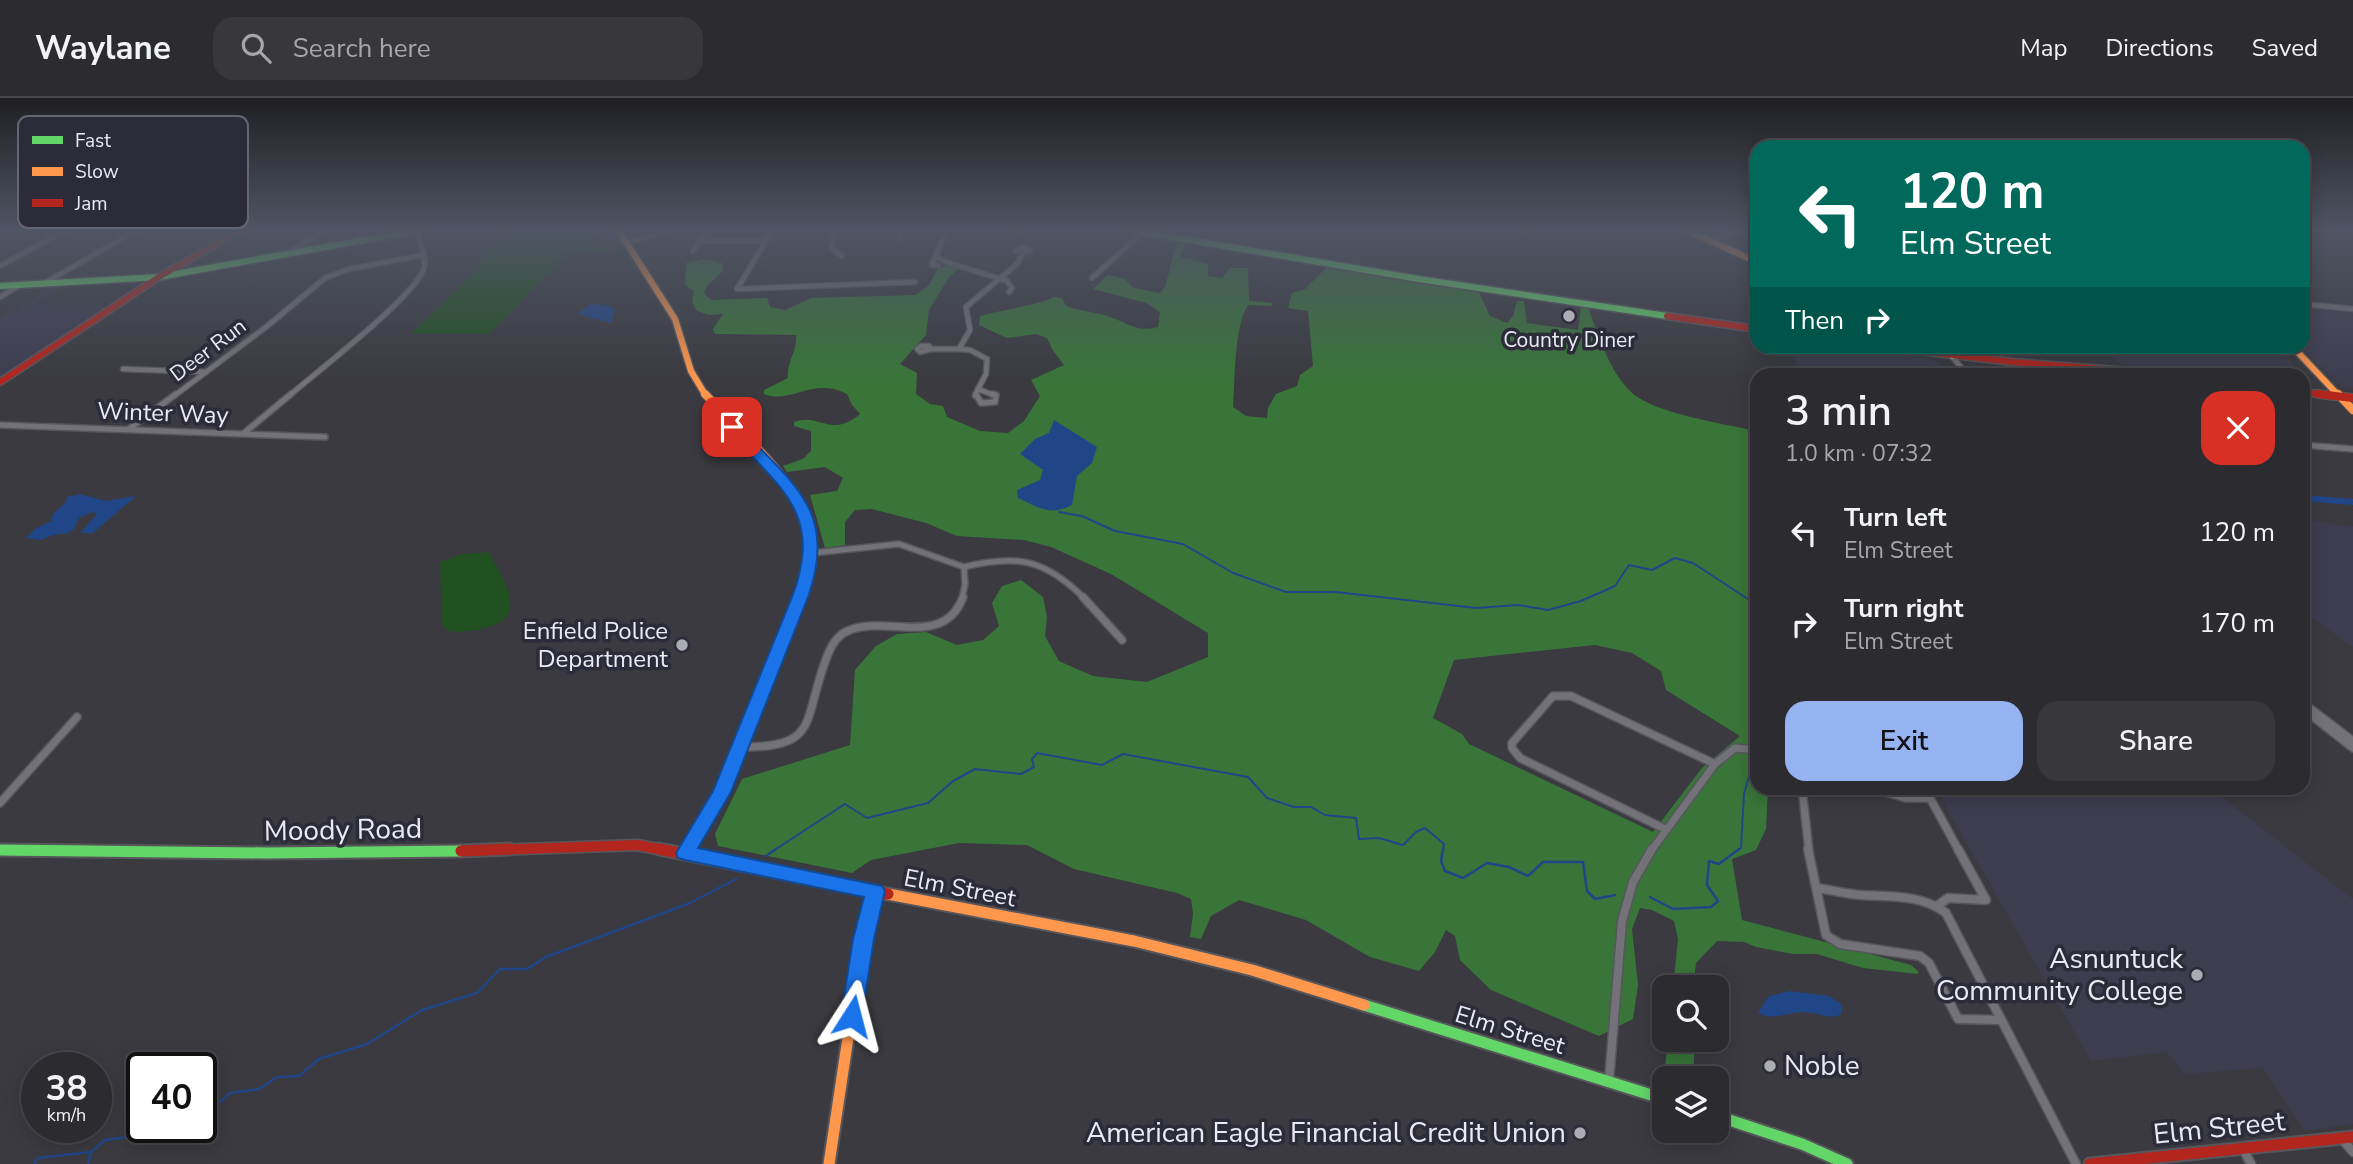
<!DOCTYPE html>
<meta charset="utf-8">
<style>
:root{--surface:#2c2c30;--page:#38383c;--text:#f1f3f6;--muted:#a6a7ab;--line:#48484c;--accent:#95b2f1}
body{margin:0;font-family:"Nunito Sans",sans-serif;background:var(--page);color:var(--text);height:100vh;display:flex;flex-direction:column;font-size:26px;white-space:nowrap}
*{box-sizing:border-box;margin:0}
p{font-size:23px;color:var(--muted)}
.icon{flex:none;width:38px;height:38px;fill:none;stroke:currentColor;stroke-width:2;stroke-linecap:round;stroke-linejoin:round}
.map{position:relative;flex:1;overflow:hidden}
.side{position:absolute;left:1750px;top:270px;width:560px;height:427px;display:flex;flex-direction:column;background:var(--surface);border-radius:21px;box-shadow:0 4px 18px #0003,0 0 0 2px var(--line)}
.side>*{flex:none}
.banner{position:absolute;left:1750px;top:42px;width:560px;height:214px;border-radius:21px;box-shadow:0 4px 18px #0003,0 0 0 2px var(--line);background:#00695c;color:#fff;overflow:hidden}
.tools{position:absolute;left:1652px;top:877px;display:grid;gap:14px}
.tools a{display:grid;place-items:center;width:77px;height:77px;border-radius:14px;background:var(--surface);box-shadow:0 4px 18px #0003,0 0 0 2px var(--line);font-size:35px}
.speed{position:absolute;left:21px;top:954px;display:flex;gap:14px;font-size:35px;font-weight:700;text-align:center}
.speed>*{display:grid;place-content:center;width:91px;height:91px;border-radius:50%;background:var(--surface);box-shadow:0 4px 18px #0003,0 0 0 2px var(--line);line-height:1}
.speed small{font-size:18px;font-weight:400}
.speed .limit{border:4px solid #111;border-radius:10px;background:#fff;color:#111}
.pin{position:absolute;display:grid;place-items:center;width:60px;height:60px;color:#fff;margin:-30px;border-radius:14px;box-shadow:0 4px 10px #0006}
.me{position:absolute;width:77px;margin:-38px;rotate:9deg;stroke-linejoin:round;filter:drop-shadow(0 0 5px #0008)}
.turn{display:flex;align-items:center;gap:24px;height:147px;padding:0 35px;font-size:32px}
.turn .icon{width:91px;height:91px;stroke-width:2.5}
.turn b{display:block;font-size:49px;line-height:60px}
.then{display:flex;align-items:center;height:66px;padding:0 35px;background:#0003;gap:14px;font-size:26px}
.round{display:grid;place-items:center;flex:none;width:74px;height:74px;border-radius:21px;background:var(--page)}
.overview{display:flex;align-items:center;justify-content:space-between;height:119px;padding:0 35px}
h1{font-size:42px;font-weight:600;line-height:52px}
.button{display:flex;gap:14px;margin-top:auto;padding:14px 35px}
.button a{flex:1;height:80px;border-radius:21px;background:var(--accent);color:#111;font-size:28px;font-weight:600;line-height:80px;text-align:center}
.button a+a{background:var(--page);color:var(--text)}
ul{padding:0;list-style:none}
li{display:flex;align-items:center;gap:21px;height:91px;padding:0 35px}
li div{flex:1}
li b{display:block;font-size:26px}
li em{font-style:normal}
header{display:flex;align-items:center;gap:42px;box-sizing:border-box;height:98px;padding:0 35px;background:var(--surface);border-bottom:2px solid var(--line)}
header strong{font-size:33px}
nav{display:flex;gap:38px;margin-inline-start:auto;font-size:24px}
.search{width:490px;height:63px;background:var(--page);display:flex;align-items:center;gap:18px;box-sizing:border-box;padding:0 24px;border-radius:21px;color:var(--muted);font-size:26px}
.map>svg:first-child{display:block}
.built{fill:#3e3d50}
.green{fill:#215021}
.forest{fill:#397539;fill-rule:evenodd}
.water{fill:#214687}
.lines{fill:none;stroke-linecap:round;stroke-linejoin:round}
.stream-far1{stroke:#214687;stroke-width:2}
.stream{stroke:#214687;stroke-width:2.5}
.river{fill:#214687;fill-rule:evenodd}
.street-far3-casing{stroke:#57565c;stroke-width:7}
.street-far2-casing{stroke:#57565c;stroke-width:8}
.street-far1-casing{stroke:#57565c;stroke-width:10}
.street-casing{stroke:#57565c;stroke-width:11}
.fast-far2-casing{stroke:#57565c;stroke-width:9}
.fast-far1-casing{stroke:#57565c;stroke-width:13}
.fast-casing{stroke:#57565c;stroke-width:15}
.slow-far3-casing{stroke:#57565c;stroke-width:9}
.slow-far2-casing{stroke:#57565c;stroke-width:10}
.slow-far1-casing{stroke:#57565c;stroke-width:13}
.slow-casing{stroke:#57565c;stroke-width:15}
.jam-far3-casing{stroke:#57565c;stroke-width:9}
.jam-far2-casing{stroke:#57565c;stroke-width:10}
.jam-far1-casing{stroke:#57565c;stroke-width:13}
.jam-casing{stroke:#57565c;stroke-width:15}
.street-far3{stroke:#727278;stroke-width:4.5}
.street-far2{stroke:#727278;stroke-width:5}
.street-far1{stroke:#727278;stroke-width:7}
.street{stroke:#727278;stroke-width:8}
.fast-far2{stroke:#63d668;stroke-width:6}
.fast-far1{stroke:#63d668;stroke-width:10}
.fast{stroke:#63d668;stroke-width:11}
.slow-far3{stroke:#ff974d;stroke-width:6}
.slow-far2{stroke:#ff974d;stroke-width:8}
.slow-far1{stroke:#ff974d;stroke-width:10}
.slow{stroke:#ff974d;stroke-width:11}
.jam-far3{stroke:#b3261e;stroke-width:6}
.jam-far2{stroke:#b3261e;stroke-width:8}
.jam-far1{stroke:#b3261e;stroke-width:10}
.jam{stroke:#b3261e;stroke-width:11}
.route{fill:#1a73e8;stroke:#114b97;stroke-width:2}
.poi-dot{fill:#acacb4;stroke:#2c2b3a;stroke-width:2.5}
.labels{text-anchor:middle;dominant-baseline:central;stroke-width:7;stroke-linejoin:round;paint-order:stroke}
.far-poi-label{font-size:21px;fill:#eaeaf3;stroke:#2c2b3a}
.far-street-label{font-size:21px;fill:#eaeaf3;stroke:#2c2b3a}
.street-label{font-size:24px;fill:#eaeaf3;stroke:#2c2b3a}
.poi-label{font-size:24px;fill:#eaeaf3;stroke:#2c2b3a;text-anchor:end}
.near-street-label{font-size:28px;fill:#eaeaf3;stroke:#2c2b3a}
.near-poi-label{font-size:28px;fill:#eaeaf3;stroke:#2c2b3a;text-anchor:end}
.key{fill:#2c2b3a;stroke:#656472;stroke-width:2}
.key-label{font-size:19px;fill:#eaeaf3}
</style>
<header>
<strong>Waylane</strong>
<div class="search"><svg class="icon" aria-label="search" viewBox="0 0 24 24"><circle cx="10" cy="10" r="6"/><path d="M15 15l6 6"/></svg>Search here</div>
<nav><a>Map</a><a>Directions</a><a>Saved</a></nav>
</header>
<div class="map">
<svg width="2353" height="1066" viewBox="0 0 2353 1066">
<rect width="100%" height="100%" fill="#3a3a40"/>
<g class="built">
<path d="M68,185L35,206L111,208L0,280V220L58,186Z"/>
<path d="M2303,210L2353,215V290L2342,289L2300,249L2303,248Z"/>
<path d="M1790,249H1844L1934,262L1950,276H1801Z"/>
<path d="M2097,249H2277L2302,276H2216L2123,267Z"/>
<path d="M2303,423H2315L2353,429V549L2303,513Z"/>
<path d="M1935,690H2210L2353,801V1026L2304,1033L2262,970L2185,976L2167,954L2091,963Z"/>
</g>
<g class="green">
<path d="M502,133H596L590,149L617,147L618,152L567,157L489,236H411C445,203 479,175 502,133Z"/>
<path d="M489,454C502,481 532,519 485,530C472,533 459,536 446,532L442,526L440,464L463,456Z"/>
</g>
<g class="forest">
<path d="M1181,145L1185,146L1180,159L1208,166V178L1222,180L1230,170H1248L1249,203L1272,205V208L1248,207C1234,227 1235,283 1233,309L1246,318L1267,320L1268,310L1276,296L1297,288L1300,277L1313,268L1308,213L1288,210L1292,195L1305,191L1328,168L1478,192L1490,218L1507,225L1513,218L1517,203H1524L1527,225L1578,232L1581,208L1588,209C1598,236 1609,272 1629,292C1650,315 1725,326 1757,333V690H1768L1766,731L1756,752L1732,761L1742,822L1911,867L1919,874L1917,876L1863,870L1817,856H1793L1756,849L1744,844L1717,843L1696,865L1693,889H1673L1678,841L1674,823L1652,812L1640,810L1632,831L1638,887L1633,921L1599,938L1491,892L1460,862L1455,838L1446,832L1435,854L1419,873L1370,859L1306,822L1239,802L1211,818L1201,841L1190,839L1193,816L1191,801L1177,795L1074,771L1027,747L959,745L871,762L852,775L718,748L715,736L742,681L850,647L855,572L876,548L897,536L926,534L957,547L983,542L999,528L992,505L1002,488L1021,482L1043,499L1047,519L1045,538L1059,563L1093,578L1147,584L1208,559V535L1111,476L1051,449L1024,442L957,438L926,425L872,411L855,412L845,424V447L825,450L810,397L837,393L843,380L825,369L787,374L783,368L803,361L811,353V333L794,328V324C820,314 830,341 860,316L852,307L847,296C813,278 790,307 764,296V292L788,280C786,265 798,252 796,237L715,236L713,231L723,216L709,217L697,213L692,204L694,193L685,187L686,165L706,161L722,165L724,172L707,188L704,195L711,202L767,200L770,209L785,212L811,200L916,197L929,187L938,170L948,167L959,170L949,179L929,212L926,237L900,266L917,275L916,296L930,306L943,308L947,319L980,333L1008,335L1024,323L1040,298L1031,282L1064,267L1052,251L1047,240L1036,236L1007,240L979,227L980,218C996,213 1043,206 1053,199L1062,200L1066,208C1080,213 1096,214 1110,219C1128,225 1138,235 1158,229L1160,214L1146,205L1093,191L1108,177L1125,181L1134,190L1160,195L1165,189L1176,148ZM1595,547L1632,555L1661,573L1666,592L1740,638L1702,670L1653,734L1469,646L1462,636L1433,620L1454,562Z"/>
<path d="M1668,942H1695L1693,980H1664L1663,987Z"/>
</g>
<g class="water">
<path d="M591,206L606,207L615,211L611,225L577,216Z"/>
<path d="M1054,322L1097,349L1092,365L1077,378L1072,407C1051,418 1039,410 1018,400L1017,392L1040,382L1043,372L1020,356L1035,341L1049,335Z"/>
<path d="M80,396L106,403L136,398L93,435H80L97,416L92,414L79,420L74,431L68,435L53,437L41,442L26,440L35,431L51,423L53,416L66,404L67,399Z"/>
<path d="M1790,893L1829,898L1841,906L1842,915C1832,924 1816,913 1803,914C1789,914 1769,924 1758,914L1769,898Z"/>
</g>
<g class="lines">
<g class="stream-far1">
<path d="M1059,414L1082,418L1115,433L1183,446L1233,475L1286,494H1336L1476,510L1518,507L1548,512L1581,503L1615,488L1629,467L1652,472L1675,460L1693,465L1757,507"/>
<path d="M773,753L845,706L867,720L928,705L953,683L975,671L1021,676L1034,669L1032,661L1037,655L1102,667L1123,656L1248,679L1267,700L1294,709H1311L1325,717L1356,720L1359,741L1379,740L1403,747L1416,734L1425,730L1444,746L1443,753"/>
<path d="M1737,753L1741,750L1744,696L1755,656"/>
</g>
<g class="stream">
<path d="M1443,751L1441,763L1445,773L1463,780L1487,765L1509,769L1528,778L1543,764H1583L1587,793L1595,801L1615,797"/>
<path d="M766,758L776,751"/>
<path d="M1650,799L1673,811L1711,809L1718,803L1707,787L1709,763L1719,766L1739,751"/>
<path d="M201,1013L213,1010L230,995L259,991L277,979L299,978L319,961L367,946L422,912L477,895L500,871H527L546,859L690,805L736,781"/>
<path d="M34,1066L38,1060L91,1054L105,1042L134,1038L149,1029"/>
<path d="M88,1066L91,1054"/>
</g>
<path class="river" d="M2303,397L2353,401V407L2303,403Z"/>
<defs>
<g id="street-far3">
<path d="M772,133L737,191L915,184"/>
<path d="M835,133L831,150L842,158"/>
<path d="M899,140L901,133"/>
<path d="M1709,142L1743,133"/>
<path d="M701,143H765"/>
<path d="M353,144L366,133"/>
<path d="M627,145L667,133"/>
<path d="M1024,149L1030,153H1016Z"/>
<path d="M693,153L707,133"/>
<path d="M287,156L321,133"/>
<path d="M936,158L946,164L1007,183L1012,190L1009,194"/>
<path d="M938,167H932L946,133"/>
<path d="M0,168L64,133"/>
<path d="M1092,180L1143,134"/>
<path d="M43,186L135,133"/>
<path d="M0,199L20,187"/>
<path d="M2303,206L2353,211"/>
<path d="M921,248H929L931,251L920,254L917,251Z"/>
<path d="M931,251H959"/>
<path d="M1952,258L1966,276"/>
<path d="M123,271L206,274"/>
<path d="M978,291L996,298"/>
<path d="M978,291L986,276L987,261L970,252L959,251L970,232L966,209L1017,166L1023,155"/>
<path d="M174,298L266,229L325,180L349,171L423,157"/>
<path d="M289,298C314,276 417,197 424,170C427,160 419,143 417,133"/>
<path d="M975,298L978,291"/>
</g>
<g id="street-far2">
<path d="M976,296L981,305L995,304L996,297L992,296"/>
<path d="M0,327L325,339"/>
<path d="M129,331L176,296"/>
<path d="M244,335L291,296"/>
<path d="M2303,347L2353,351"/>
<path d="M812,455L899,446L964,469L965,486L962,501"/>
<path d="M964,469C1018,456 1045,461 1085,501"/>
</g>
<g id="street-far1">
<path d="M1083,499L1122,542"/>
<path d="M2303,605L2353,643"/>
<path d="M2303,611L2353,650"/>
<path d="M740,649C819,650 803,624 825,564C829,553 833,543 842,536C878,512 943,554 963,499"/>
<path d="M1802,690L1809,753"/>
<path d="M1872,690L1905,700H1930L1959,753"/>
<path d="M0,705L77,619"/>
<path d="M1665,731L1520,660L1512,650V645L1553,598H1571L1715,666"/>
<path d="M1651,753L1715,666L1735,650L1757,652"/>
</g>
<g id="street">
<path d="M1808,751L1826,837L1840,846L1920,858L1929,865L1958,921L2000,922"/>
<path d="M1817,790C1832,792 1846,796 1861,797C1890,799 1921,796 1946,815L2076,1066"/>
<path d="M1937,808L1948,800L1986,802L1958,751"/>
<path d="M1609,983L1622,823L1633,784L1652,751"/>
<path d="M2341,1040L2353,1054"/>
<path d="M2243,1051L2251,1066"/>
</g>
<g id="fast-far2">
<path d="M1137,133L1419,181L1667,218"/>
<path d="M0,188L159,179L414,133"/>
<path d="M1941,248L1949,252L1952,258"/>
</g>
<g id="fast-far1">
<path d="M0,752L97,753"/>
<path d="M452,753H461"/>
</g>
<g id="fast">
<path d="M0,752L266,755L461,753"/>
<path d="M1364,907L1664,1001"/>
<path d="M1717,1018L1802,1046L1847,1066"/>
</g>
<g id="slow-far3">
<path d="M619,133L675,221L691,273L706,298"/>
<path d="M1689,133L1757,164"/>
<path d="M2292,248L2339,298"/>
</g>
<g id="slow-far2">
<path d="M705,296C735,328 798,384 809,427C816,452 808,477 798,501"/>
<path d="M2338,296L2353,312"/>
</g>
<path id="slow-far1" d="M738,651L799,499"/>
<g id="slow">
<path d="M888,796L1134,843L1252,872L1364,907"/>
<path d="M829,1066L863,840L875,793"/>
</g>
<g id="jam-far3">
<path d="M1667,218L1757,231"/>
<path d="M1875,248L2013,264L2168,276"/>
<path d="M0,284L159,179L238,133"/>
<path d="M2303,294L2332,298"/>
</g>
<path id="jam-far2" d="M2318,296L2353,300"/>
<g id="jam-far1">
<path d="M461,753L637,747L668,753"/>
<path d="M686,753L721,694L738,651"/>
</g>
<g id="jam">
<path d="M659,751L888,796"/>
<path d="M461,753L510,751"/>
<path d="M685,755L687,751"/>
<path d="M2090,1066L2353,1039"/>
</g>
</defs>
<use href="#street-far3" class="street-far3-casing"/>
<use href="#street-far2" class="street-far2-casing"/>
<use href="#street-far1" class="street-far1-casing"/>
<use href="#street" class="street-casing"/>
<use href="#fast-far2" class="fast-far2-casing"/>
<use href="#fast-far1" class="fast-far1-casing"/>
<use href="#fast" class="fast-casing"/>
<use href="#slow-far3" class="slow-far3-casing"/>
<use href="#slow-far2" class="slow-far2-casing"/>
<use href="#slow-far1" class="slow-far1-casing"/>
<use href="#slow" class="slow-casing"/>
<use href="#jam-far3" class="jam-far3-casing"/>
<use href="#jam-far2" class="jam-far2-casing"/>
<use href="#jam-far1" class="jam-far1-casing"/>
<use href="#jam" class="jam-casing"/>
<use href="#street-far3" class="street-far3"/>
<use href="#street-far2" class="street-far2"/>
<use href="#street-far1" class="street-far1"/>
<use href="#street" class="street"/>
<use href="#fast-far2" class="fast-far2"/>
<use href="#fast-far1" class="fast-far1"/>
<use href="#fast" class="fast"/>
<use href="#slow-far3" class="slow-far3"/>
<use href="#slow-far2" class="slow-far2"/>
<use href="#slow-far1" class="slow-far1"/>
<use href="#slow" class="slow"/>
<use href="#jam-far3" class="jam-far3"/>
<use href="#jam-far2" class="jam-far2"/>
<use href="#jam-far1" class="jam-far1"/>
<use href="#jam" class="jam"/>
</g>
<linearGradient id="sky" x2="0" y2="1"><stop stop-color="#202023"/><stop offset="0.47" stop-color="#4f5564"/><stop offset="1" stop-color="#4f5564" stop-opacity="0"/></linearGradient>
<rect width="2353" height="282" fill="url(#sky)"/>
<path class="route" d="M732,325L737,326C791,385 839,412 808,499L731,694L698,750L882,788L885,793L874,841L862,918L859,924L852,927L844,924L841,918L853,841L864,799L685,762L678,760L676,755L713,693L792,499C824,415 780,390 727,332L726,329Z"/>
<g class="poi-dot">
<circle cx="1569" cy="218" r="7"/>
<circle cx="682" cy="547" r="7"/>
<circle cx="2197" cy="877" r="7"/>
<circle cx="1770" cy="968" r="7"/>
<circle cx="1580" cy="1035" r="7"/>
</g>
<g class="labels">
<g class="far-poi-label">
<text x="1569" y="242">Country Diner</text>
</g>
<g class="far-street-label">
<text transform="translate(208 252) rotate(-37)">Deer Run</text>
</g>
<g class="street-label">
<text transform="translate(163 315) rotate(2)">Winter Way</text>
<text transform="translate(960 790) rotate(11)">Elm Street</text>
<text transform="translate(1510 932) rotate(17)">Elm Street</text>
</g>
<g class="poi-label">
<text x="668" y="533">Enfield Police<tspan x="668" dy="28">Department</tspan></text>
</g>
<g class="near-street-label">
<text transform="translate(343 732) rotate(-1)">Moody Road</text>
<text transform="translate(2219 1030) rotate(-6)">Elm Street</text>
</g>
<g class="near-poi-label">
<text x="2183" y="861">Asnuntuck<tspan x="2183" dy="32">Community College</tspan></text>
<text x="1784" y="968" text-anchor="start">Noble</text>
<text x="1566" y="1035">American Eagle Financial Credit Union</text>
</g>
</g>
<rect x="18" y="18" width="230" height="112" rx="10" class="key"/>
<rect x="32" y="38" width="31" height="8" fill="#63d668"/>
<rect x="32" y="69" width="31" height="9" fill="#ff974d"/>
<rect x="32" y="101" width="31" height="8" fill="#b3261e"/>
<g class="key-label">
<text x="75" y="49">Fast</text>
<text x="75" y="80">Slow</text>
<text x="75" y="112">Jam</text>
</g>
</svg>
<div class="tools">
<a><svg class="icon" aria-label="search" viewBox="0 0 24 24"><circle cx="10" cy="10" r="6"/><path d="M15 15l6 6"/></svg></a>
<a><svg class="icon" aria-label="layers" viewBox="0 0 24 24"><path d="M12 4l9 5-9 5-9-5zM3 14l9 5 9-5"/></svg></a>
</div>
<div class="speed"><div>38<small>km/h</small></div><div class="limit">40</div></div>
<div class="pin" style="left:732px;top:329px;background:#d93025"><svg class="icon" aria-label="arrive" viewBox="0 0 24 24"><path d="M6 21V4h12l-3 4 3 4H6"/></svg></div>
<svg class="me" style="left:852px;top:918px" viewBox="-20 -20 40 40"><path d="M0-17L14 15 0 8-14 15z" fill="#1a73e8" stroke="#fff" stroke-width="4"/></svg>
<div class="banner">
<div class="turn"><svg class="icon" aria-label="left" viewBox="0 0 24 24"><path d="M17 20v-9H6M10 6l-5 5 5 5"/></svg><div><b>120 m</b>Elm Street</div></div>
<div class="then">Then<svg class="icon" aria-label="right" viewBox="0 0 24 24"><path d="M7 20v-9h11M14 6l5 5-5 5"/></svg></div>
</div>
<section class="side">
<div class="overview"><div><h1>3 min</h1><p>1.0 km · 07:32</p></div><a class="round" style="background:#d93025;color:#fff"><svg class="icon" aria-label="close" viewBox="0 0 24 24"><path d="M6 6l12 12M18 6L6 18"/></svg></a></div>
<ul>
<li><svg class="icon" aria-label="left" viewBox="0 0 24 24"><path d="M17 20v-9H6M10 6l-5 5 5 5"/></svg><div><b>Turn left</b><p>Elm Street</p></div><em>120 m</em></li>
<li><svg class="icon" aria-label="right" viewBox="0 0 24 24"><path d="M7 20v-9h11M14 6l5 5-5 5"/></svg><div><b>Turn right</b><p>Elm Street</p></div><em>170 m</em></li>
</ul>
<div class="button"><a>Exit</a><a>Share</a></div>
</section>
</div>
